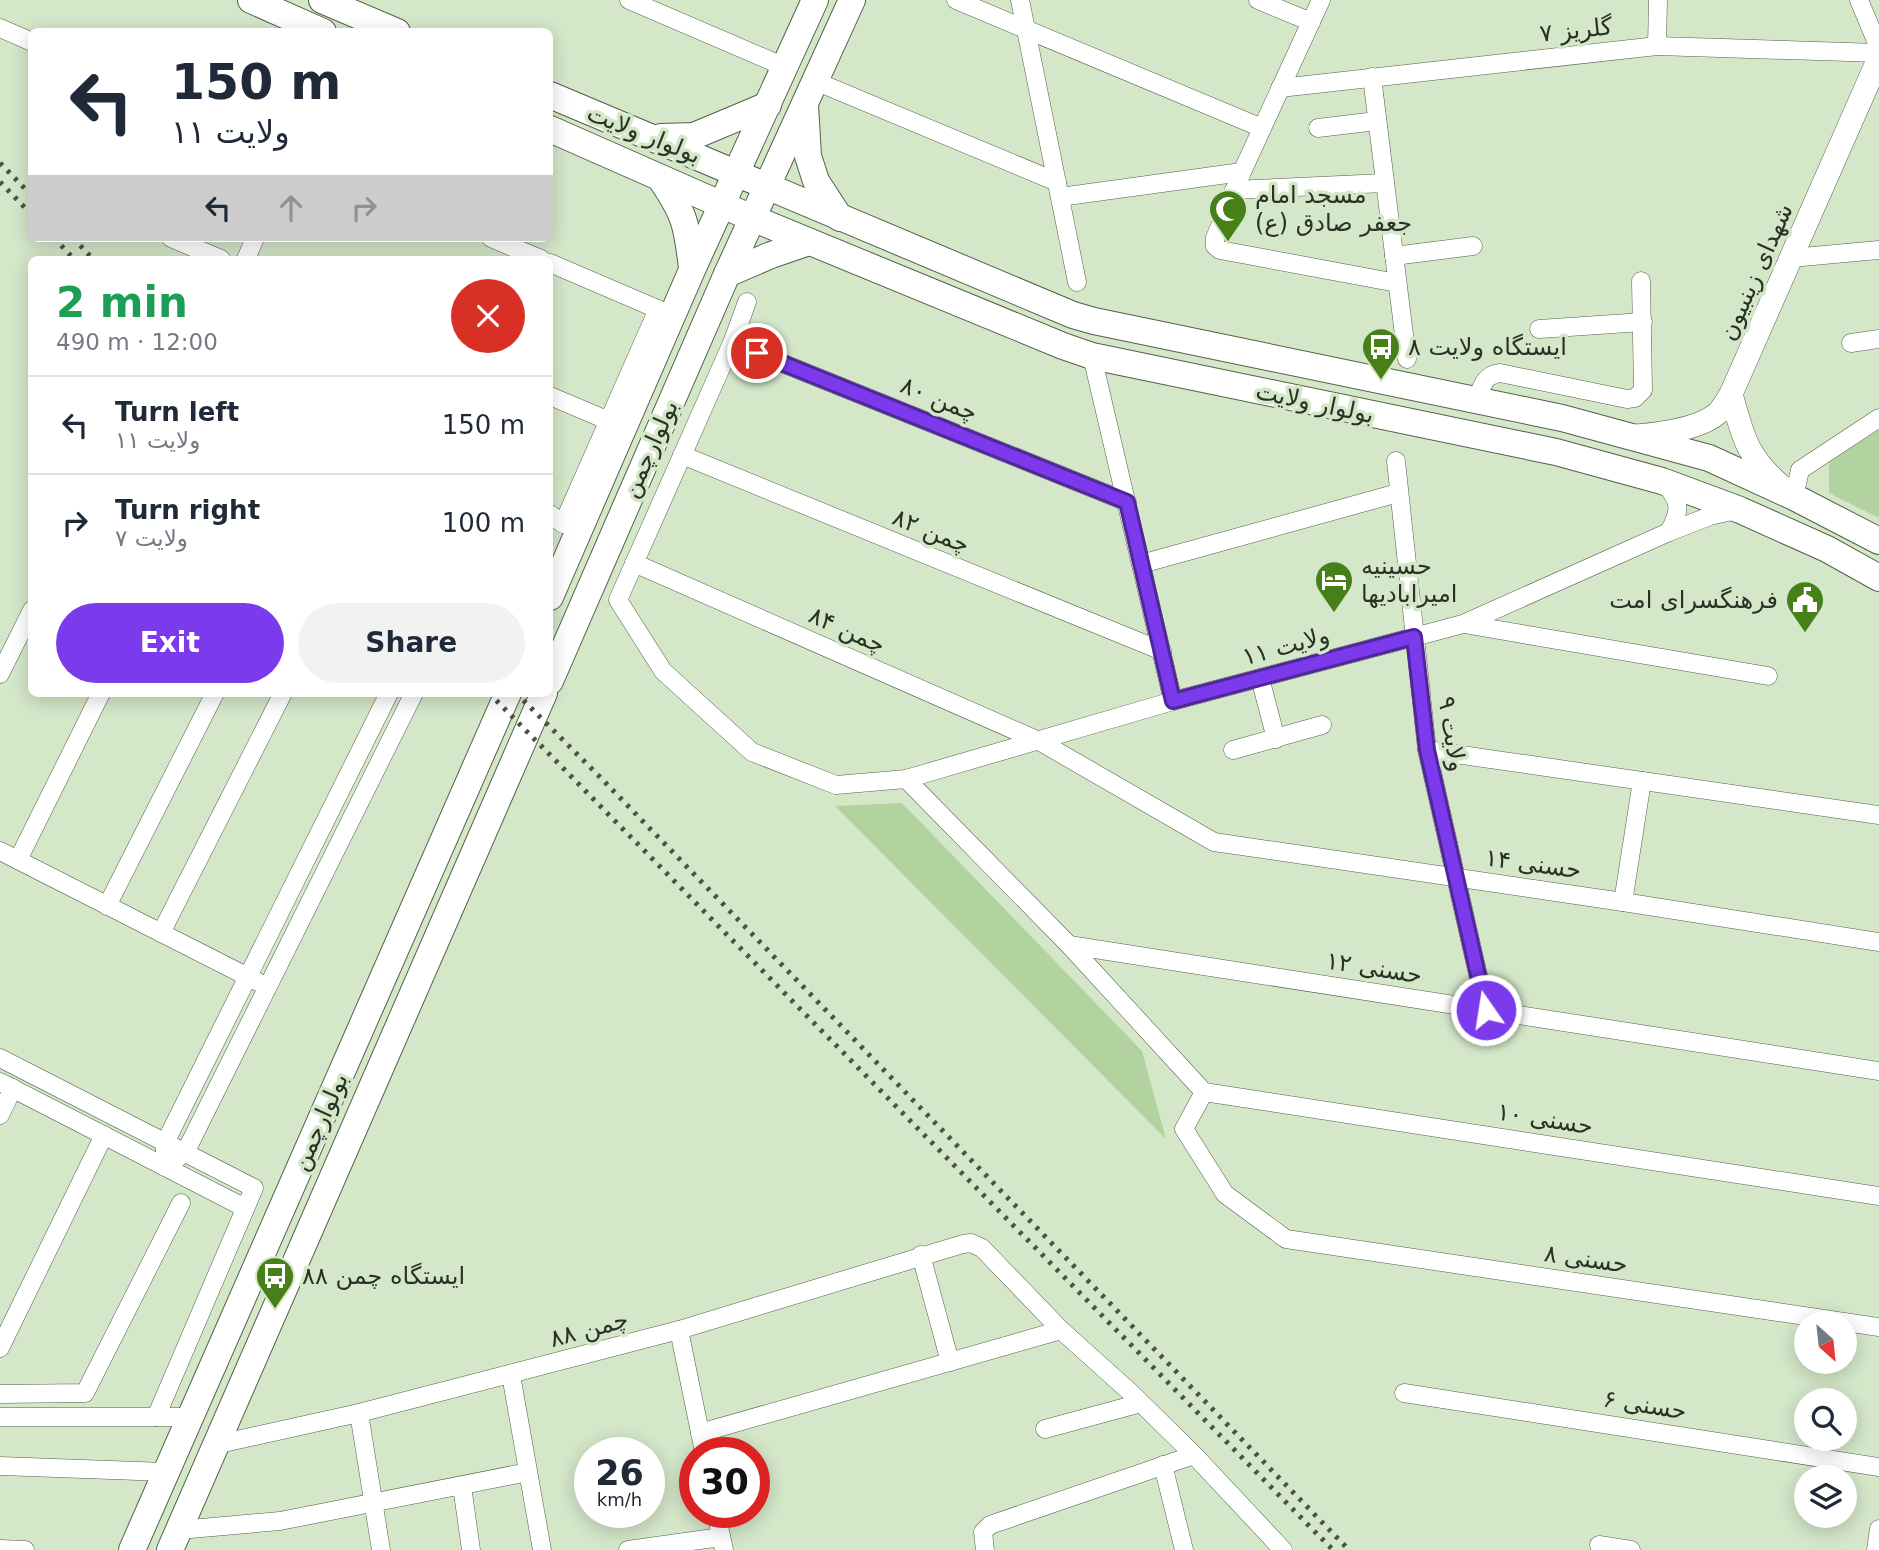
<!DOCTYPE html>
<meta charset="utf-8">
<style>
:root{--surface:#fff;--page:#f2f2f3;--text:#1f2937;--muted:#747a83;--line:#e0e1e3;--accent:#7c3aed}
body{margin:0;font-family:"DejaVu Sans","Noto Sans Arabic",sans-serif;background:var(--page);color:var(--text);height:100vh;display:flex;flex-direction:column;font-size:26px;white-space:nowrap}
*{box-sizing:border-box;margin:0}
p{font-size:23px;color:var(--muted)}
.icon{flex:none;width:38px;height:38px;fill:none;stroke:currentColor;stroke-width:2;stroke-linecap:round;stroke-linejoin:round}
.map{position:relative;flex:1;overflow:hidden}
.details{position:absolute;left:28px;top:256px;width:525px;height:441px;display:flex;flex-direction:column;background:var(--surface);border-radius:10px;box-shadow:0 4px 18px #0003}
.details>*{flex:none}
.hud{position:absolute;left:28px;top:28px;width:525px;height:214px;border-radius:10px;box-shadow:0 4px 18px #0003;background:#fff;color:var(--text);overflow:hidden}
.needle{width:46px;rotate:153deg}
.buttons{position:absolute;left:1794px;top:1311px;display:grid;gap:14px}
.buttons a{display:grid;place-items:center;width:63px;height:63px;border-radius:50%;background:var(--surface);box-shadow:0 4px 18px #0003;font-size:35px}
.speed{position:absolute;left:574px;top:1437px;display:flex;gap:14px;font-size:35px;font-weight:700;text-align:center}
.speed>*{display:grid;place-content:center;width:91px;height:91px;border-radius:50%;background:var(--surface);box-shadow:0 4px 18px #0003;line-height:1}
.speed small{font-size:18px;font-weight:400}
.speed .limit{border:10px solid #d22;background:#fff;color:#111}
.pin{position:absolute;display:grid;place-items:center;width:60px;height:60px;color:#fff;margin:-30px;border:4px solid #fff;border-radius:50%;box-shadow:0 2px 7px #0007}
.me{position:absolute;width:77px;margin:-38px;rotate:347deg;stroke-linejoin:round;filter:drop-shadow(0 0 5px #0008)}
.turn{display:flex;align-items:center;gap:24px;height:147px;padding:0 28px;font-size:32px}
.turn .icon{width:91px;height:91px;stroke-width:2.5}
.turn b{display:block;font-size:49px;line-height:60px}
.lanes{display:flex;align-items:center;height:66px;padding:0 28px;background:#0003;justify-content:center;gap:35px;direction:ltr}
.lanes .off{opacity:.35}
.round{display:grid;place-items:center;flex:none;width:74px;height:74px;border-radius:37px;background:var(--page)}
.summary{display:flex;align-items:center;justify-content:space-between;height:119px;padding:0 28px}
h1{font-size:42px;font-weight:700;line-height:52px;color:#1e9e55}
.primary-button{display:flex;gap:14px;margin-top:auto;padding:14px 28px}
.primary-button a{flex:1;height:80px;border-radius:42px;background:var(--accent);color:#fff;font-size:28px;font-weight:700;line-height:80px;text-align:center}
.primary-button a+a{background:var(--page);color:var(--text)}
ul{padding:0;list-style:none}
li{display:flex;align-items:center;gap:21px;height:98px;padding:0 28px;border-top:2px solid var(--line)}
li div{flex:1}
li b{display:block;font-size:26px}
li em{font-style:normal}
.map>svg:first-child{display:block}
.green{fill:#b2d3a0}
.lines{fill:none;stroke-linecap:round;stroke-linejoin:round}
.minor-casing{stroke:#516147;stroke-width:19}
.tertiary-casing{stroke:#516147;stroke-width:24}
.secondary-casing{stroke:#516147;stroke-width:28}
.minor{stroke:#fff;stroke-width:18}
.tertiary{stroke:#fff;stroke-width:23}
.secondary{stroke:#fff;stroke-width:26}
.rail{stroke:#4a5445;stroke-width:5;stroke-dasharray:3.5 7;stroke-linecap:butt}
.route-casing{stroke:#51269a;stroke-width:18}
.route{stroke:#7c3aed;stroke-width:12}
.labels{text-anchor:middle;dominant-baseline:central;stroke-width:7;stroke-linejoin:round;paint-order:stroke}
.street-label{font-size:24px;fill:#2a3226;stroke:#d4e7c9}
.poi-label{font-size:24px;fill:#2a3226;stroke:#d4e7c9;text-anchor:start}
</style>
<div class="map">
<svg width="1879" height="1550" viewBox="0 0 1879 1550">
<rect width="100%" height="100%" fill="#d4e7c9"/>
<g class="green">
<path d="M1879,427V518L1829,493V458Z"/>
<path d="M902,803L1142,1051L1166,1139L835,806Z"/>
</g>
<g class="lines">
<defs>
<g id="minor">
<path d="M629,0L785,67"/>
<path d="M956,0L1262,128"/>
<path d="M1020,0L1077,282"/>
<path d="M1258,0L1311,22"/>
<path d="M1321,0L1242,172L1215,238V246L1220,250L1397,283"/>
<path d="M1859,0L1879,48"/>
<path d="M0,28L32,42"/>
<path d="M1657,46L1658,0"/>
<path d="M1372,77L1407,359"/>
<path d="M815,81L1057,182"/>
<path d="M1280,88L1657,46L1879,53"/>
<path d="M1318,128L1377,121"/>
<path d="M1234,190L1384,183"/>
<path d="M1060,197L1242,172"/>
<path d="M171,238L221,259"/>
<path d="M491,238L541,259"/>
<path d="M1394,256L1473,246"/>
<path d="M1791,258L1879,250"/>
<path d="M246,259L255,238"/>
<path d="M550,263L669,314"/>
<path d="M747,302L732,343L618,600L663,671L752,752L836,785L906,779L1173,701L1463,624L1669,532L1710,516L1736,510"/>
<path d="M1539,329L1643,322"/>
<path d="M732,343L1127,502"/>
<path d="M1851,343L1879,339"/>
<path d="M1092,356L1173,701"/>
<path d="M550,396L609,421"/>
<path d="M1477,400C1482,386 1484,375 1500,373L1627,399L1635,398L1643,390L1641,281"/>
<path d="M682,455L1162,651"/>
<path d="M1396,461L1427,750L1486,1010"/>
<path d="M1664,483C1681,502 1681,510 1669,532"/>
<path d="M1794,497L1800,470L1879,418"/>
<path d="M550,514L563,524L658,309"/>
<path d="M634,563L1039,741L1214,842L1623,902L1879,942"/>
<path d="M1141,564L1398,493"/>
<path d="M1464,624L1768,676"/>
<path d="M0,674L32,610"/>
<path d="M1260,678L1276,739"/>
<path d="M1233,750L1322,725"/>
<path d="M1427,750L1879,815"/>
<path d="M906,779L1069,945L1204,1092"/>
<path d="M0,851L258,982"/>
<path d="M18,860L101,693"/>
<path d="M1623,902L1642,781"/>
<path d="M107,906L215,693"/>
<path d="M161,933L283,693"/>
<path d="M1069,945L1879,1071"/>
<path d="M0,1058L254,1188L156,1417"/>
<path d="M0,1082L245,1208"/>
<path d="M1204,1092L1184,1129L1225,1194L1286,1239L1879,1327"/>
<path d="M1204,1092L1879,1196"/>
<path d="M0,1115L13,1088"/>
<path d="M165,1154V1143L389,693"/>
<path d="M165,1167L185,1153L414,693"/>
<path d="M921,1255L950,1362"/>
<path d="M679,1330L704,1452"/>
<path d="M0,1348L104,1135"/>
<path d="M511,1375L542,1550"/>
<path d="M1404,1393L1879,1467"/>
<path d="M0,1394L85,1393L181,1203"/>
<path d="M359,1413L381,1550"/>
<path d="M0,1417H191"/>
<path d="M1045,1429L1141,1403"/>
<path d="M700,1433L1061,1330"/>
<path d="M214,1445L359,1413L679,1330L963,1244L971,1243L982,1248L1061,1330L1130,1392L1194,1455L1283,1550"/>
<path d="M1163,1465L1184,1550"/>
<path d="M0,1466L166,1472"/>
<path d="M462,1486L471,1550"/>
<path d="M716,1512L724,1550"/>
<path d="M179,1530L280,1521L528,1472"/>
<path d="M1599,1545L1631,1550"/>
<path d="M0,1549L25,1550"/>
<path d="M628,1550L721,1537"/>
<path d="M985,1550L983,1532L990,1525L1194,1455"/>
<path d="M1876,1550L1879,1529"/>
</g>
<g id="tertiary">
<path d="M1731,394C1743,437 1747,457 1782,487"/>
<path d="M1636,436C1659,434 1700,429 1718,413C1723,408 1727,400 1731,394L1879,58"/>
</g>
<g id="secondary">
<path d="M251,0L323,32"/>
<path d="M322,0L397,32"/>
<path d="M550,95L1073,315L1094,321L1562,418L1709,458L1794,497L1879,541"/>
<path d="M805,105L808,156L816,181L840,218"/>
<path d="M550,129L752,218L1063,346L1092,356L1556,452L1662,481L1740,510L1827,549L1879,578"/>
<path d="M661,137L694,136L768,105"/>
<path d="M660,178C685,214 687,225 692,268"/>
<path d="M727,274L771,255L809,242"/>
<path d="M550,597L692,270L815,0"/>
<path d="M550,681L727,274L852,0"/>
<path d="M132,1550L508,693"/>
<path d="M170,1550L544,693"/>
</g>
</defs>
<use href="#minor" class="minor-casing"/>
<use href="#tertiary" class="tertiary-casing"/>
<use href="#secondary" class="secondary-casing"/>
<use href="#minor" class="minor"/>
<use href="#tertiary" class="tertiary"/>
<use href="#secondary" class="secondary"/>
<g class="rail">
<path d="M0,163L32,196"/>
<path d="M0,182L32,215"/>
<path d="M54,238L74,259"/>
<path d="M73,238L93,259"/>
<path d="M489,693L1333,1550"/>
<path d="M516,693L598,775L1349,1550"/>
</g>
</g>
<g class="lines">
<defs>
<path id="route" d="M757,353L1127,502L1173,701L1414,637L1427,750L1486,1010"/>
</defs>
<use href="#route" class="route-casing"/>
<use href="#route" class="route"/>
</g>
<defs>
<symbol id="mosque-pin" viewBox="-11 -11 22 30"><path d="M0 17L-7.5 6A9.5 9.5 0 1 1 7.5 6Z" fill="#477f18" stroke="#d4e7c9"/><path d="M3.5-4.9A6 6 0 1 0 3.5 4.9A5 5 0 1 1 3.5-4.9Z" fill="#fff"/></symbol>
<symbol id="bus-pin" viewBox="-11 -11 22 30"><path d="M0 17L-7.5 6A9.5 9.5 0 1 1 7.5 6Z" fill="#477f18" stroke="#d4e7c9"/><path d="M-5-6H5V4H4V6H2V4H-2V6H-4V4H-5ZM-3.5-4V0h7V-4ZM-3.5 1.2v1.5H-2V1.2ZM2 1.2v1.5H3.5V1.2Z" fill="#fff"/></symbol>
<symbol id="hotel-pin" viewBox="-11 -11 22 30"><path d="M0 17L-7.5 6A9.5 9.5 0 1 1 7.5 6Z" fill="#477f18" stroke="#d4e7c9"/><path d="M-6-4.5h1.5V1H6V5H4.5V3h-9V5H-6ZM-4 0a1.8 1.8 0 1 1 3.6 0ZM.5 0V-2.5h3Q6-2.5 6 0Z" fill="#fff"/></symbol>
<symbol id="civic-pin" viewBox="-11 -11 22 30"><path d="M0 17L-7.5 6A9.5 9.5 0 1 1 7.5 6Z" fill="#477f18" stroke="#d4e7c9"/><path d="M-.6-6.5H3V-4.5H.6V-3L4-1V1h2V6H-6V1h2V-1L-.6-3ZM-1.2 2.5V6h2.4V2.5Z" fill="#fff"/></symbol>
</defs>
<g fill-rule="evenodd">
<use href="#mosque-pin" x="1206" y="187" width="44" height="60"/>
<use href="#bus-pin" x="1359" y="325" width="44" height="60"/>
<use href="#hotel-pin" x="1312" y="558" width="44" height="60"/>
<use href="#civic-pin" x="1783" y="578" width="44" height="60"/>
<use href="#bus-pin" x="253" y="1254" width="44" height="60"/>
</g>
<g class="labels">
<g class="street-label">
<text transform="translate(1576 30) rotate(-6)">گلریز ۷</text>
<text transform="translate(644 134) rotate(22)">بولوار ولایت</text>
<text transform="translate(1756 272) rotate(-66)">شهدای زینبیون</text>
<text transform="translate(939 399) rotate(22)">چمن ۸۰</text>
<text transform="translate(1315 403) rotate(12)">بولوار ولایت</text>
<text transform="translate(650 449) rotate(-66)">بولوارچمن</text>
<text transform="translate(931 531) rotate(22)">چمن ۸۲</text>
<text transform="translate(847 630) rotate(24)">چمن ۸۴</text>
<text transform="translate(1286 646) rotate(-15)">ولایت ۱۱</text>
<text transform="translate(1452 734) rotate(81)">ولایت ۹</text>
<text transform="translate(1533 864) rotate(8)">حسنی ۱۴</text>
<text transform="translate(1374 968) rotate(9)">حسنی ۱۲</text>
<text transform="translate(1545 1119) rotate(9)">حسنی ۱۰</text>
<text transform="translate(320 1122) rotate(-66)">بولوارچمن</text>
<text transform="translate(1586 1259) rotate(8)">حسنی ۸</text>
<text transform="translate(589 1329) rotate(-15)">چمن ۸۸</text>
<text transform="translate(1645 1405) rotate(9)">حسنی ۶</text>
</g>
<g class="poi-label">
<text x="1255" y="195">مسجد امام<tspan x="1255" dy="28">جعفر صادق (ع)</tspan></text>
<text x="1408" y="347">ایستگاه ولایت ۸</text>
<text x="1361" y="566">حسینیه<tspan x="1361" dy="28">امیرابادیها</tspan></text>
<text x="1778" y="600" text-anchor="end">فرهنگسرای امت</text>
<text x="302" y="1276">ایستگاه چمن ۸۸</text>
</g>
</g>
</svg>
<div class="buttons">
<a><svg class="needle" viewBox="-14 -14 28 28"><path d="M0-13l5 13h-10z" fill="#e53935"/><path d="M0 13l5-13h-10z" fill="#747a83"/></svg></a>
<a><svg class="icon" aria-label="search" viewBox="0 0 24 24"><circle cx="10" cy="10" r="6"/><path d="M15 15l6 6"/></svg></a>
<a><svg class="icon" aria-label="layers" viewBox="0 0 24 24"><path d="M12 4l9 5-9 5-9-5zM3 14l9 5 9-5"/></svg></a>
</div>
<div class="speed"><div>26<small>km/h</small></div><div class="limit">30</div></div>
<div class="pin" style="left:757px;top:353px;background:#d93025"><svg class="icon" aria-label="arrive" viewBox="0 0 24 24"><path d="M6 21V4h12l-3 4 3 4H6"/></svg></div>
<svg class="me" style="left:1486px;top:1010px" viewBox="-20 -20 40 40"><circle r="17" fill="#7c3aed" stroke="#fff" stroke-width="3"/><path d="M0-11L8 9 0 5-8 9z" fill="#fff"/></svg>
<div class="hud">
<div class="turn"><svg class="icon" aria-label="left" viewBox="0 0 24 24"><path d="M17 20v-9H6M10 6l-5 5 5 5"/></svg><div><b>150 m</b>ولایت ۱۱</div></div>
<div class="lanes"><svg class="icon" aria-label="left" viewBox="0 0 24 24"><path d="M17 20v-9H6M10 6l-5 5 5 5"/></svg><svg class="icon off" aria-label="ahead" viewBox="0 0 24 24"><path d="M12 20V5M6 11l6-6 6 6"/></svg><svg class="icon off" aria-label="right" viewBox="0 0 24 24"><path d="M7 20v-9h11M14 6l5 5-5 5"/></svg></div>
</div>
<section class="details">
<div class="summary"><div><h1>2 min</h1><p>490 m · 12:00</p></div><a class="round" style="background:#d93025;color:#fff"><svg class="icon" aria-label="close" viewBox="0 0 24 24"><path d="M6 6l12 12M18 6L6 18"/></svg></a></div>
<ul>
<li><svg class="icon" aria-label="left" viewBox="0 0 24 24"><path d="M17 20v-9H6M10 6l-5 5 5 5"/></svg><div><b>Turn left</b><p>ولایت ۱۱</p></div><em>150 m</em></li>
<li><svg class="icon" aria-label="right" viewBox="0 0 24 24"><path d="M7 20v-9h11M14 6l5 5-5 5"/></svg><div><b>Turn right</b><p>ولایت ۷</p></div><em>100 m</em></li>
</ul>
<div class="primary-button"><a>Exit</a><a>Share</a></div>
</section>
</div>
